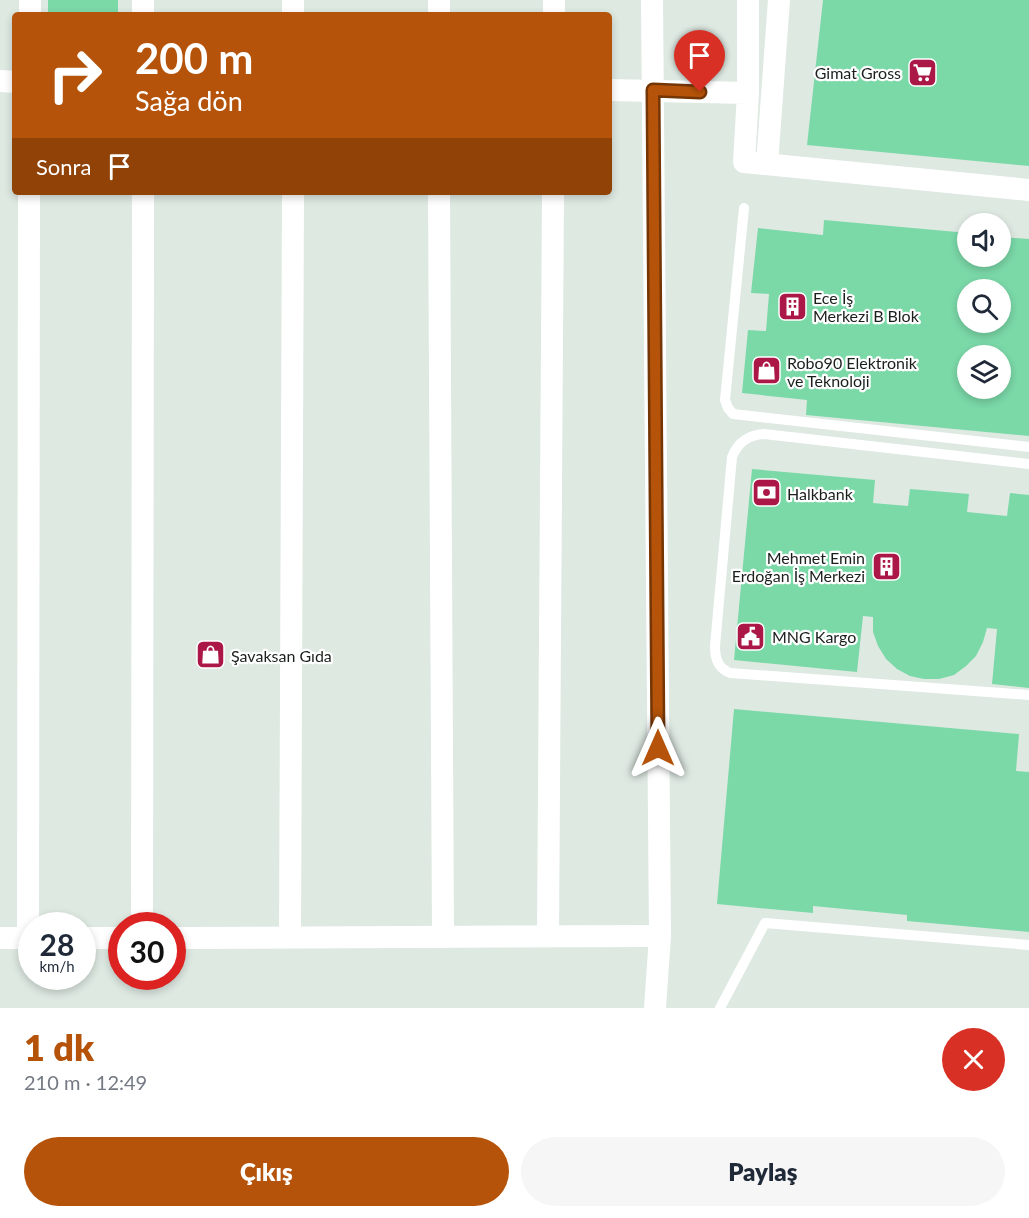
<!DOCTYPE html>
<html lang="tr">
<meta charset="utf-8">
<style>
:root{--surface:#fff;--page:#f6f6f7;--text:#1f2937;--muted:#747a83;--accent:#b45309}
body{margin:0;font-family:Lato,sans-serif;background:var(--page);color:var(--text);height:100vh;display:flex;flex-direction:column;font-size:22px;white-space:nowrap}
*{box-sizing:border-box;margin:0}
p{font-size:20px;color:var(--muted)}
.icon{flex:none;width:33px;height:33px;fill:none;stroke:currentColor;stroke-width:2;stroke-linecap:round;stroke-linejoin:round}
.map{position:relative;height:1008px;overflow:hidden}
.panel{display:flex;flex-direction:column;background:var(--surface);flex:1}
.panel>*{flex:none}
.guide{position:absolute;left:12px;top:12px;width:600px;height:183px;border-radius:6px;box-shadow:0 3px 9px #0003;background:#b45309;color:#fff;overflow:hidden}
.controls{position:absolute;left:957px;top:213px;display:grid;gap:12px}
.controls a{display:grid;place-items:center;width:54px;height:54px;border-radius:50%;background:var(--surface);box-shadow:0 3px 9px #0003;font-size:30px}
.speed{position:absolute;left:18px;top:912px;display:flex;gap:12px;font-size:30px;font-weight:700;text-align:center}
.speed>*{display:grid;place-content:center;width:78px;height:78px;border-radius:50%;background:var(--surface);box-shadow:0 3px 9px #0003;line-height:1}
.speed small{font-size:15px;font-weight:400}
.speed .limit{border:9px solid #d22;background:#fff;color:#111}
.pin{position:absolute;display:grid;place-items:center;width:51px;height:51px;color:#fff;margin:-62px -26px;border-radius:50% 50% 50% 0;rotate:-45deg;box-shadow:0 0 6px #0007}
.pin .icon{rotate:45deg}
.me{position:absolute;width:66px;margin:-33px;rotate:0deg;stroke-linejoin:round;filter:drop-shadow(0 0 4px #0008)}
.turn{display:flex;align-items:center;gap:21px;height:126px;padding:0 24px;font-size:27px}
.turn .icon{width:78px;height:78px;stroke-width:2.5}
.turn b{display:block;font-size:42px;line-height:51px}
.then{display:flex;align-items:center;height:57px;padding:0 24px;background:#0003;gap:12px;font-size:22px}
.round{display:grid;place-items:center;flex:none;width:63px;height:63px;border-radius:32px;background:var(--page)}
.overview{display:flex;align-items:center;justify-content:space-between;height:102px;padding:0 24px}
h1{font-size:36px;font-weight:800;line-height:45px;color:var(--accent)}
.action{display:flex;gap:12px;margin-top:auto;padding:12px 24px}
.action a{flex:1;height:69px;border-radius:36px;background:var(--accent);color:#fff;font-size:24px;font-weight:800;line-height:69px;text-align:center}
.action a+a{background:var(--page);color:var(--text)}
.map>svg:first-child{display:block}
.building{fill:#7bd9a8;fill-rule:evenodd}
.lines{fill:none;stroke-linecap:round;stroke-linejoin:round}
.service{stroke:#fff;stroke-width:10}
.minor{stroke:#fff;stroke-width:22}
.route-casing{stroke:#753606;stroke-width:15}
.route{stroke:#b45309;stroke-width:10}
.labels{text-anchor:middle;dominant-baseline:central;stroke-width:4.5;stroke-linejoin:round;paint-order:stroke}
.poi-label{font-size:16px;fill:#1a1f1c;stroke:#fff;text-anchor:start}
</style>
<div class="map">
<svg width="1029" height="1008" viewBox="0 0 1029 1008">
<rect width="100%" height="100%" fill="#dee9e2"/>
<g class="building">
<rect x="48" y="0" width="70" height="15"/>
<path d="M823,0H1029V166L807,145Z"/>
<path d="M824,220L968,233V256H1000V237L1029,239V436L806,415L807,400L742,393L748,330L766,331L769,294L751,293L758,228L823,235ZM968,290H1000V322H968ZM968,356H1000V388H968Z"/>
<path d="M752,469L875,480L873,503L908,506L910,489L969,494L967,512L1007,516L1010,493L1029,495V688L992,684L997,629L987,628L983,642L976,656L966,666L954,675L939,679H924L910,676L897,669L886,659L878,646L873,632V617L863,616L857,672L734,660Z"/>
<path d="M734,709L1019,734L1016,771L1029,772V932L907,921V915L813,906V913L717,904Z"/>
</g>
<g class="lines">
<g class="service">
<path d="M744,208L725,400L728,408L733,414L1029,447"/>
<path d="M1029,464L764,434C748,435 738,442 732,457L715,646C715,659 718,668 730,673L1029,695"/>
<path d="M720,1008L765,923L1029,945"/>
</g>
<g class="minor">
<path d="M439,0V15"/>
<path d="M652,0L660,936L655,1008"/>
<path d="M30,15V0"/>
<path d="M143,15V0"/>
<path d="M293,15V0"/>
<path d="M554,15V0"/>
<path d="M0,81L15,82"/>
<path d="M609,90L748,93L744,162L1029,190"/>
<path d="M748,93V0"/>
<path d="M767,164L779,0"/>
<path d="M439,192L443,937"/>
<path d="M142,926L143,192"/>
<path d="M548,936L553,192"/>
<path d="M290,937L293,192"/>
<path d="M0,938H32"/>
<path d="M28,938L29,192"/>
<path d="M82,938H122"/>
<path d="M172,938L660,936"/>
</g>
</g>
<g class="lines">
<defs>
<path id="route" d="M658,748L653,90L700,92"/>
</defs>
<use href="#route" class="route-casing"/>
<use href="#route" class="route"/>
</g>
<defs>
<symbol id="supermarket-square" viewBox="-11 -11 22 22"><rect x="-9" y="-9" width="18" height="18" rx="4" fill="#ab1847" stroke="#fff"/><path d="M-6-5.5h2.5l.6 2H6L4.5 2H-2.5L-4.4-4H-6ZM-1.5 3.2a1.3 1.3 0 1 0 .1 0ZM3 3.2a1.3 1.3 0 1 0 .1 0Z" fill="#fff"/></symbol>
<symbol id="building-square" viewBox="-11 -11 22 22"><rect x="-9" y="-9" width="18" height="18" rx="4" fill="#ab1847" stroke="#fff"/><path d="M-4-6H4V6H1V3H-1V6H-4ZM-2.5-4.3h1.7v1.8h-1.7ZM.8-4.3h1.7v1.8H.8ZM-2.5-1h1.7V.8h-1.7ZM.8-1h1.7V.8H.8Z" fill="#fff"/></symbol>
<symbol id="shop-square" viewBox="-11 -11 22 22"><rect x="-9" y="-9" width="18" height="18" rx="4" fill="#ab1847" stroke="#fff"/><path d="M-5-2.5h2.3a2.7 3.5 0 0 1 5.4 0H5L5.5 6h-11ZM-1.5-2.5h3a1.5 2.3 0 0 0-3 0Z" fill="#fff"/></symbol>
<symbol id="bank-square" viewBox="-11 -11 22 22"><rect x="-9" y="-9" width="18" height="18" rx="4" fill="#ab1847" stroke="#fff"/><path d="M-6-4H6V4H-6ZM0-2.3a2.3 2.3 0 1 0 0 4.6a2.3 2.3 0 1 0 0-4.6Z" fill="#fff"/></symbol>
<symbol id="civic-square" viewBox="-11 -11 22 22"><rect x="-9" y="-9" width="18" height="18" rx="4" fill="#ab1847" stroke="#fff"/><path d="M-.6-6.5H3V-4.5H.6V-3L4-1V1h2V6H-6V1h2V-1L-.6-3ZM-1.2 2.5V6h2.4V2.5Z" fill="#fff"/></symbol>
</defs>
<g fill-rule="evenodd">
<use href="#supermarket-square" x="906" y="56" width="33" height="33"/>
<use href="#building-square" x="776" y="290" width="33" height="33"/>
<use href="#shop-square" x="750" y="354" width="33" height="33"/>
<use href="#bank-square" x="750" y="476" width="33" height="33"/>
<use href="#building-square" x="870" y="550" width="33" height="33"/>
<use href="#civic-square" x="734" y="620" width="33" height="33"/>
<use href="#shop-square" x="194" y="638" width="33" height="33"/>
</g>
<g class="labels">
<g class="poi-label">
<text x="901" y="72" text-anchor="end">Gimat Gross</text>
<text x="813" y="297">Ece İş<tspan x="813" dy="18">Merkezi B Blok</tspan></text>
<text x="787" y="362">Robo90 Elektronik<tspan x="787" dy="18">ve Teknoloji</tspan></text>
<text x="787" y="493">Halkbank</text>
<text x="865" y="557" text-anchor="end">Mehmet Emin<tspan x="865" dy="18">Erdoğan İş Merkezi</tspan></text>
<text x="772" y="636">MNG Kargo</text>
<text x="231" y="655">Şavaksan Gıda</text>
</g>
</g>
</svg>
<div class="controls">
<a><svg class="icon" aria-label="sound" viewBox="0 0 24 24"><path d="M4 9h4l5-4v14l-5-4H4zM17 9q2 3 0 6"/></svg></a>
<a><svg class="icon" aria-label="search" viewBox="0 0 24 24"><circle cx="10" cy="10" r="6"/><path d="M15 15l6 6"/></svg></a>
<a><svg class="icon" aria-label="layers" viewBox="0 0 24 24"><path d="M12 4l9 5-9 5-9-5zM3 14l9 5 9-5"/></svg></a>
</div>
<div class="speed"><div>28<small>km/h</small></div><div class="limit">30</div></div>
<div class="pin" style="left:700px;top:92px;background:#d93025"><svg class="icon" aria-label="arrive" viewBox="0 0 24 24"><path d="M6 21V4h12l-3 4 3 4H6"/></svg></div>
<svg class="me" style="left:658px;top:748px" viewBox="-20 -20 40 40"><path d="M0-17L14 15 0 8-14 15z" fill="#b45309" stroke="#fff" stroke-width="4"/></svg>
<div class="guide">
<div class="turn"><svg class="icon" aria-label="right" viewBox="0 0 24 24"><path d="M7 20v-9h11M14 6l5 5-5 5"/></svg><div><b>200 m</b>Sağa dön</div></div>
<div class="then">Sonra<svg class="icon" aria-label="arrive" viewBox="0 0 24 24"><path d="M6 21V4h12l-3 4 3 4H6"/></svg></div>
</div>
</div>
<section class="panel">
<div class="overview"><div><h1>1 dk</h1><p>210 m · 12:49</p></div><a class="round" style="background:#d93025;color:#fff"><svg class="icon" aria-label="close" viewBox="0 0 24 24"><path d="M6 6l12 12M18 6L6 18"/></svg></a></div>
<div class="action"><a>Çıkış</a><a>Paylaş</a></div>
</section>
